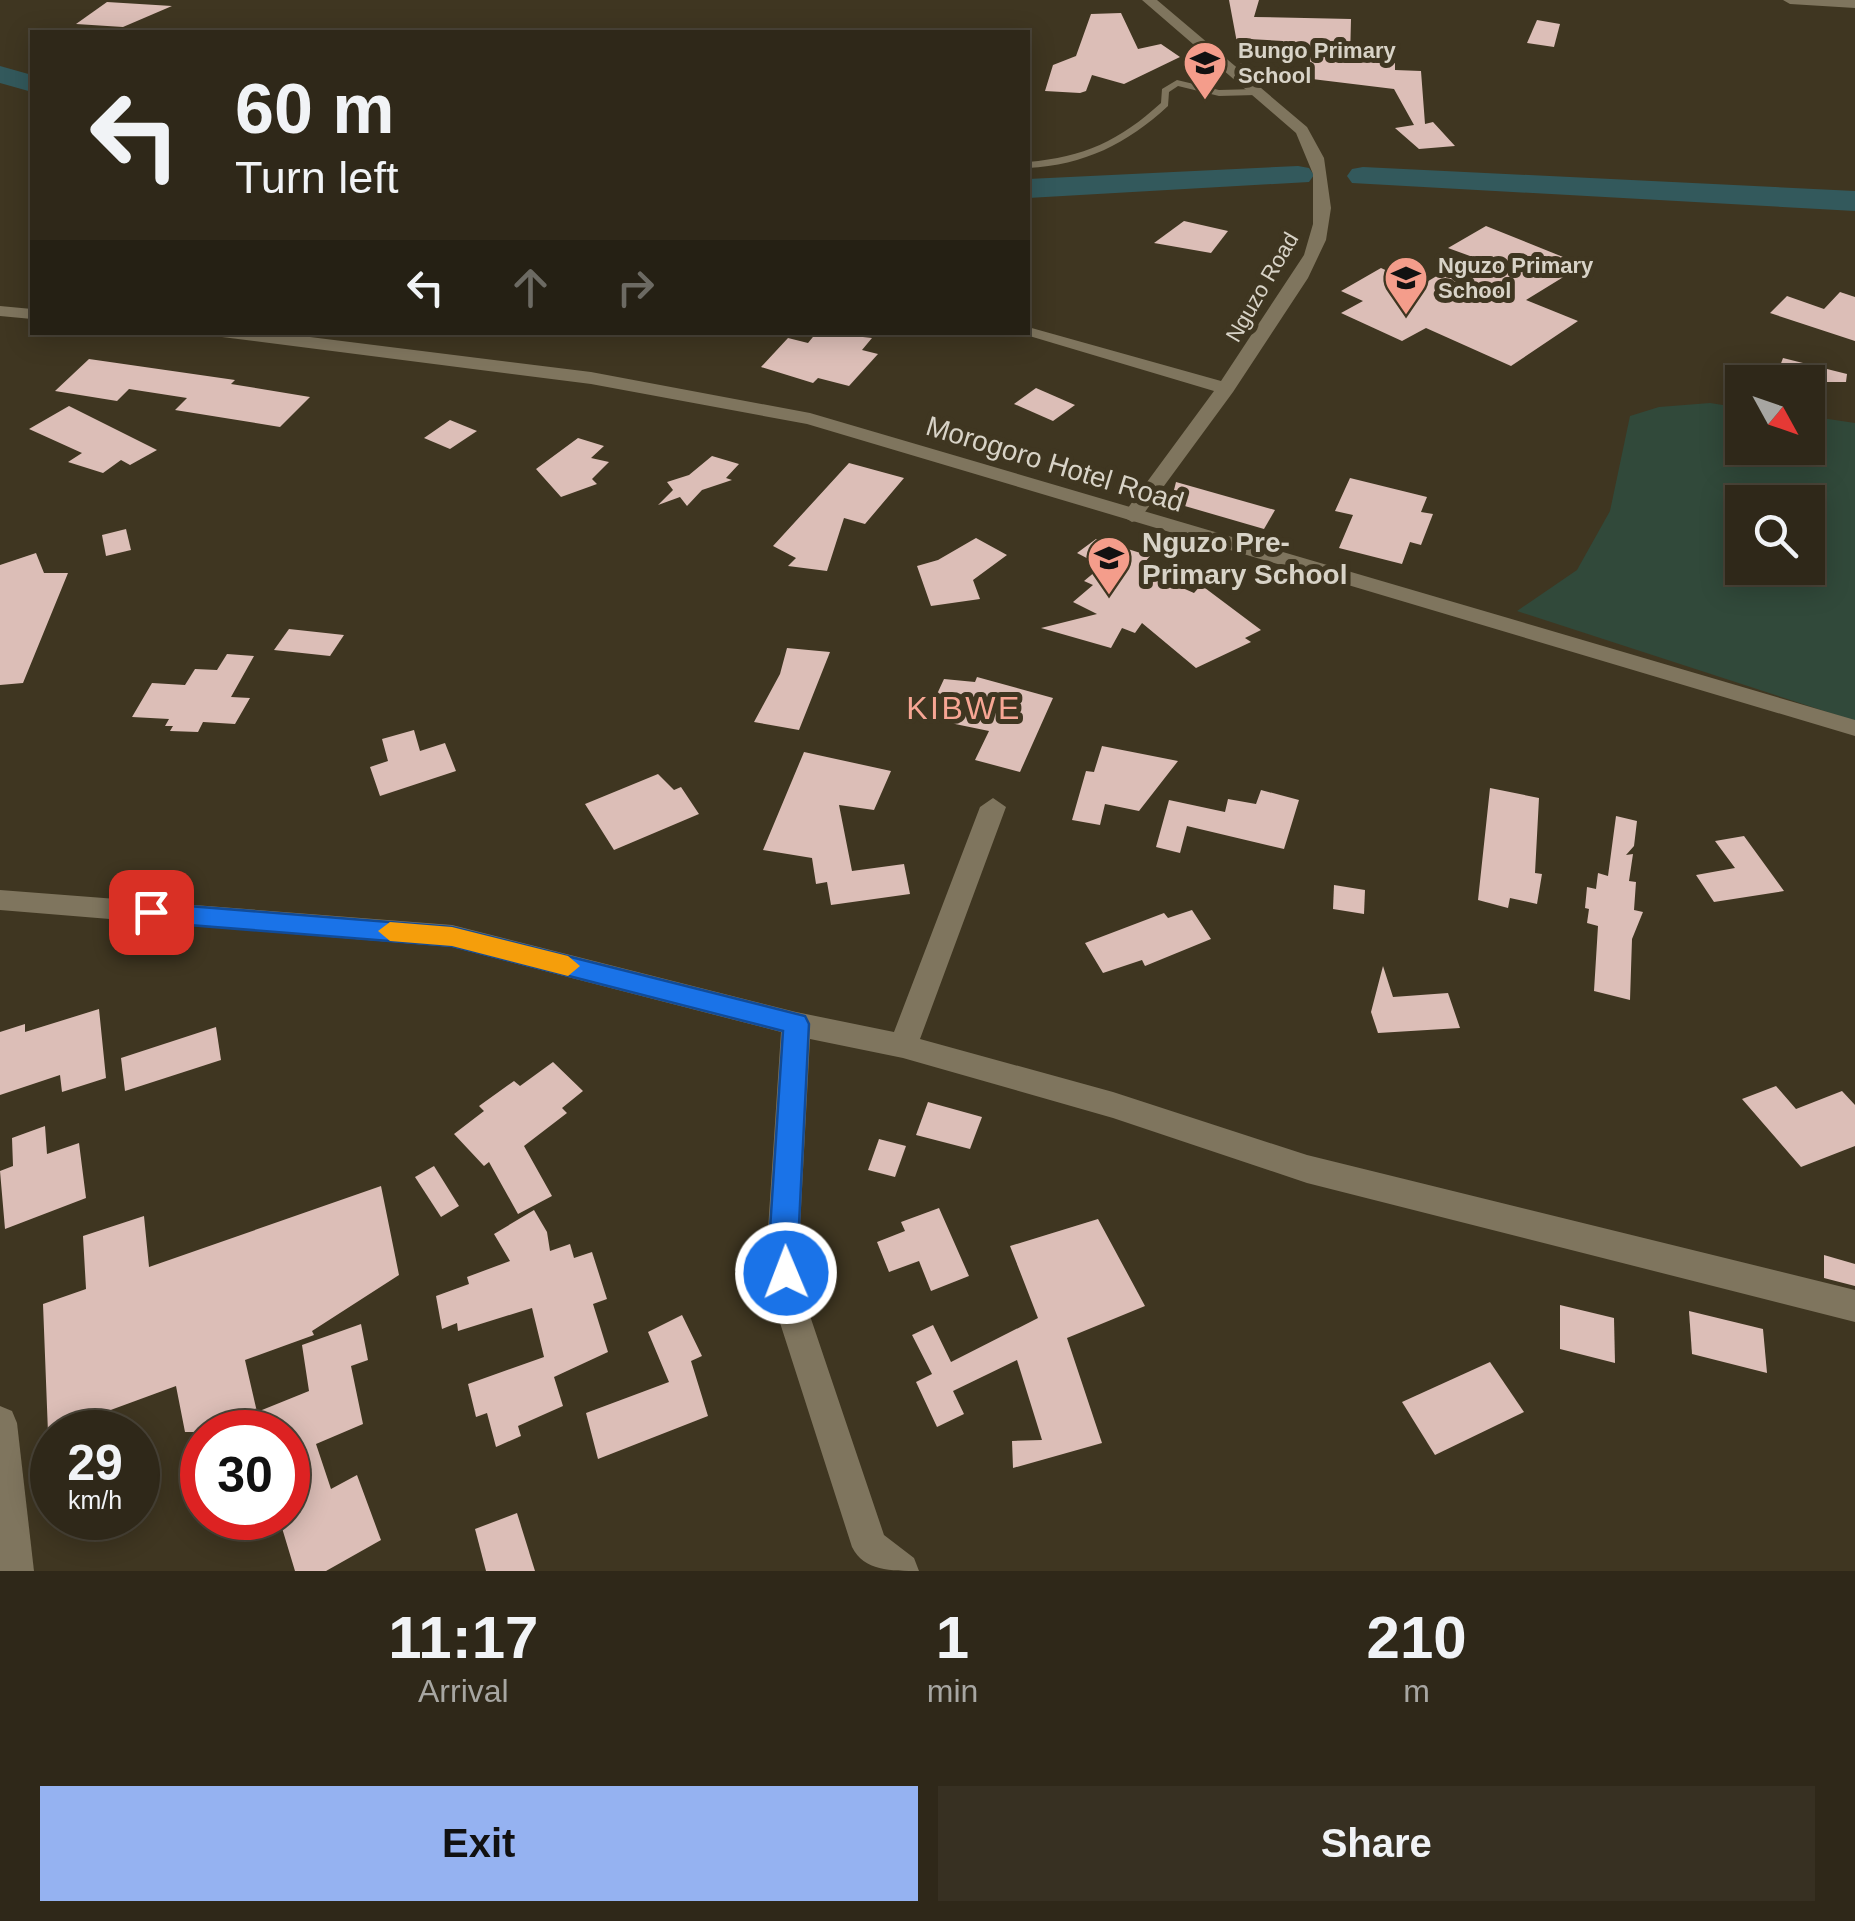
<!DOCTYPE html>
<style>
:root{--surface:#2f2819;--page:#373022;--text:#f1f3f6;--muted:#a7a6a2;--line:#4a4438;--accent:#95b2f1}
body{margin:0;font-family:Arial,sans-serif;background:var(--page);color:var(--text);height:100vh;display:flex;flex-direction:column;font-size:38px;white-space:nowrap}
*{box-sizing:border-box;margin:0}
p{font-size:32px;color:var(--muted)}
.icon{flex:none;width:55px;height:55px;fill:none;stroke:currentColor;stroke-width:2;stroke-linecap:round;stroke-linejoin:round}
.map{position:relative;height:1571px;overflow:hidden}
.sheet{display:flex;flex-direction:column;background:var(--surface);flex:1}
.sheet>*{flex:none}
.top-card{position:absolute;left:30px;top:30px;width:1000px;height:305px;border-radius:0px;box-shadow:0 5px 25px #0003,0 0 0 2px var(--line);background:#2f2819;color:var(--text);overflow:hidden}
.needle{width:65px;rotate:130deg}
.buttons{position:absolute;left:1725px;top:365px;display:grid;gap:20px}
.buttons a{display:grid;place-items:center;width:100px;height:100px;border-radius:0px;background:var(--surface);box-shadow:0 5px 25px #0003,0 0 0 2px var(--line);font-size:50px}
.speed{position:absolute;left:30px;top:1410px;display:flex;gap:20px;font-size:50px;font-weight:700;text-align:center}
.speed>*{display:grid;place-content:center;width:130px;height:130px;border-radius:50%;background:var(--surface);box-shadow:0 5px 25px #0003,0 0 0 2px var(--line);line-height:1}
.speed small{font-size:25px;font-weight:400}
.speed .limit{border:15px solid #d22;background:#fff;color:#111}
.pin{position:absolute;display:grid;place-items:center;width:85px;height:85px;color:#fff;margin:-42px;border-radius:20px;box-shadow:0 5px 15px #0006}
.me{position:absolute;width:110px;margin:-55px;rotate:359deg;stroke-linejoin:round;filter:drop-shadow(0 0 8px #0008)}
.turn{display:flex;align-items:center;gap:35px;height:210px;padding:0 40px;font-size:45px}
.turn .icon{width:130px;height:130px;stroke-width:2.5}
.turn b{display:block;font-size:70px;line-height:85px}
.lanes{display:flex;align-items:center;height:95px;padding:0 40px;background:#0003;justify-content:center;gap:50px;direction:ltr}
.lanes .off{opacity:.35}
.eta{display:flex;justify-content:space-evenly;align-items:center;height:170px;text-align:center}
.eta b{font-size:60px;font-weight:800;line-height:70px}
.action{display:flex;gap:20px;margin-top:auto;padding:20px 40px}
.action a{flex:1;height:115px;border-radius:0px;background:var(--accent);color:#111;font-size:40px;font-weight:800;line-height:115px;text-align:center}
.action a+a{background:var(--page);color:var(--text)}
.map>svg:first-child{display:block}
.green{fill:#31493a;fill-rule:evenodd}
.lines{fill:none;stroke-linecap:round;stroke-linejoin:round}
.river{fill:#33595c;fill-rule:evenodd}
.building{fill:#dcbeb7}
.lane{fill:#7f755e;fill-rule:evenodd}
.street{fill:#7f755e;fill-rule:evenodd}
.secondary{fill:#7f755e;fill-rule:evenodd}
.route{fill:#1a73e8;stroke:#114b97;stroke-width:2.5}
.slow{fill:#f59e0b}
.labels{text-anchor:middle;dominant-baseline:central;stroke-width:10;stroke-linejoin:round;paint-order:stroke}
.far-poi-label{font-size:22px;font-weight:bold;fill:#d8d3c7;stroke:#3f3621;text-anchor:start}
.far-street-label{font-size:22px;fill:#d8d3c7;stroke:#3f3621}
.street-label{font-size:28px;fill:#d8d3c7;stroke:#3f3621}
.poi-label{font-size:28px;font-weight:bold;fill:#d8d3c7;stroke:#3f3621;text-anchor:start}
.quarter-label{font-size:32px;letter-spacing:2.5px;fill:#f7a694;stroke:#3f3621}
</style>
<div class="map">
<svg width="1855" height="1571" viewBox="0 0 1855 1571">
<rect width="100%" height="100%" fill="#3f3621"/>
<path class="green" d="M1710,403L1742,408V448H1808V416L1855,423V721L1517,611L1577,570L1610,511L1630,416L1659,407ZM1742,502H1808V568H1742Z"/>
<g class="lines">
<g class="river">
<path d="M0,66L32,75V92L0,83Z"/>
<path d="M1298,166L1309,168L1314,175L1309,182L1028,198V179Z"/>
<path d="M1363,167L1855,191V211L1352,183L1347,176L1352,169Z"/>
</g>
</g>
<g class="building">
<path d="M1229,0H1259L1254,17L1351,19L1350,59L1395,63V70L1421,71L1425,124L1433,122L1455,146L1419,149L1395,128L1414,125L1394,89L1312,79L1309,51L1284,50L1283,41L1248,39L1241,64Z"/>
<path d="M107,2L172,6L123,27L76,24Z"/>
<path d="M1121,13L1138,49L1161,44L1180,57L1124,84L1092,75L1086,91L1080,93L1045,91L1053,65L1076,56L1091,14Z"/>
<path d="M1537,20L1560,24L1554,47L1527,43Z"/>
<path d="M1184,221L1228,231L1211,253L1154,243Z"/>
<path d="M1486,226L1583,265L1526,300L1578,321L1511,366L1426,328L1402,341L1341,313L1363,301L1341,291L1381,268L1420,286L1470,256L1448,248Z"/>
<path d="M1840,292L1855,297V341L1770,313L1787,296L1824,309Z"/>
<path d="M817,332L872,338L862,350L878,354L849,386L818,378L813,383L761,367L788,338L808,343Z"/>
<path d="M1783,358L1847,374L1846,382H1774Z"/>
<path d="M89,359L235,380L231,384L310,397L280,427L175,410L187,398L129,389L117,401L55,391Z"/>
<path d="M1036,388L1075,405L1053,421L1014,404Z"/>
<path d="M69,406L157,450L130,465L121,460L103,473L68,462L82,453L29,429Z"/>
<path d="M450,420L477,431L450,449L424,438Z"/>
<path d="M578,438L604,446L591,458L609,462L592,479L597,484L561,497L536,469Z"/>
<path d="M712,456L739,464L726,478L732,480L702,490L687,506L680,497L658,505L673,490L667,482L689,475Z"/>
<path d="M849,463L904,478L865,524L844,518L827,571L788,566L796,558L773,546Z"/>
<path d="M1350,478L1427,497L1421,512L1433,514L1421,545L1410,542L1402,564L1339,548L1353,515L1335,511Z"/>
<path d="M1176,482L1275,510L1264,529L1171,502Z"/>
<path d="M126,529L131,550L106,556L102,535Z"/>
<path d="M976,538L1007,555L973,580L980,599L931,606L917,566L938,560Z"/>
<path d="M1096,539L1150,556L1139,569L1194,593L1201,585L1261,630L1245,638L1251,642L1196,668L1142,623L1135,633L1122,628L1111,648L1041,628L1097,614L1073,602L1093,585L1084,581L1102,566L1077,553Z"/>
<path d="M36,553L44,573H68L23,683L0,685V565Z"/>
<path d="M289,629L344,635L330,656L274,650Z"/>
<path d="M787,648L830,652L799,730L754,722L780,674Z"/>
<path d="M227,654L254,656L231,697L250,698L235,724L203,722L198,732L170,731L173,726H165L169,719L132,717L152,683L185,685L195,669L217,670Z"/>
<path d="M977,677L1053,698L1020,772L975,760L989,731L926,718L944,679L975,682Z"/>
<path d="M414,730L420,751L445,743L456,771L380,796L370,767L388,761L382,739Z"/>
<path d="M1102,746L1178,761L1139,811L1105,804L1100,825L1072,820L1086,771L1094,772Z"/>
<path d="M804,752L891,771L874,810L839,805L852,871L904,864L910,894L831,905L827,882L816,884L812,858L763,850Z"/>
<path d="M658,774L674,790L681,787L699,814L614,850L585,804Z"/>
<path d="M1490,788L1539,798L1535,873L1542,874L1537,904L1510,898L1508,908L1478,900Z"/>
<path d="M1261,790L1299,800L1284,849L1187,826L1180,853L1156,847L1169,800L1225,812L1228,799L1256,804Z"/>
<path d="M1616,816L1637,821L1634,846L1626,855L1633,854L1629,881L1636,882L1634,910L1643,912L1632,939L1630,1000L1594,991L1598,926L1587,923L1589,909L1585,908L1587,887L1596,889L1598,873L1608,876Z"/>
<path d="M1744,836L1784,891L1714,902L1696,875L1735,868L1715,841Z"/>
<path d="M1334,885L1365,890L1364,914L1333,909Z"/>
<path d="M1192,910L1211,939L1145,966L1142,960L1103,973L1085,943L1164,913L1168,918Z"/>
<path d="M1383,966L1393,997L1448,993L1460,1028L1378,1033L1371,1012Z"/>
<path d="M99,1009L106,1078L62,1092L60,1075L0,1095V1032L25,1024V1032Z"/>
<path d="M216,1027L221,1060L125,1091L121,1058Z"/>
<path d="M553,1062L583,1091L562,1108L567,1113L524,1146L552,1196L518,1214L489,1162L484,1166L454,1134L484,1111L479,1106L514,1081L520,1086Z"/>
<path d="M1776,1086L1796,1109L1842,1091L1855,1105V1146L1801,1167L1742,1099Z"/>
<path d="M928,1102L982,1117L970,1149L916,1135Z"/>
<path d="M45,1126L47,1154L79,1143L86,1198L5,1229L0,1171L13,1166L12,1138Z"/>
<path d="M879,1139L906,1146L895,1177L868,1170Z"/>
<path d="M434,1166L459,1206L441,1217L415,1177Z"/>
<path d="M381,1186L399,1275L312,1331L314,1335L245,1360L257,1412L309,1391L302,1345L361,1324L368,1360L351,1366L363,1424L316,1444L331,1489L357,1475L381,1540L326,1571H295L279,1518H288L301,1506L288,1464V1432H185L176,1386L48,1433L43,1304L86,1289L83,1236L144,1216L149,1267Z"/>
<path d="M939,1208L969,1276L931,1291L919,1261L889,1272L877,1242L905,1231L901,1222Z"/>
<path d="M534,1210L547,1232L550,1251L570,1244L574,1258L592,1252L607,1299L593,1304L608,1352L554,1377L563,1406L518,1426L521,1436L496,1447L487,1413L476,1417L468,1384L544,1357L532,1308L458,1331L457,1323L442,1329L436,1296L469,1284L467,1277L510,1261L494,1234Z"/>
<path d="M1098,1219L1145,1306L1067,1338L1102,1443L1013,1468L1012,1441L1042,1440L1017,1360L953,1391L964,1414L937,1427L916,1382L932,1374L912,1335L933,1325L951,1362L1038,1318L1010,1246Z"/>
<path d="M1824,1255L1855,1264V1286L1824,1278Z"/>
<path d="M1560,1305L1614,1318L1615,1363L1560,1349Z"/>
<path d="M1689,1311L1763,1329L1767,1373L1692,1354Z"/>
<path d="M682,1315L702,1356L691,1361L708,1416L598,1459L586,1413L669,1382L648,1332Z"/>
<path d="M1490,1362L1524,1412L1435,1455L1402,1402Z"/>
<path d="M517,1513L535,1571H486L475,1529Z"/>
</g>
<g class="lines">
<path class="lane" d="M1177,80L1219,90L1256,89L1260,92L1256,95L1219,96L1178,86L1169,92L1168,106C1127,144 1084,165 1028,168V162C1084,157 1119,141 1161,103L1162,89Z"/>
<g class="street">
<path d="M1142,0H1157L1307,127L1324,158L1331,208L1326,240L1308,278L1233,392L1139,520L1132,522L1122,516L1214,391L1016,332H1028V327L1221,381L1304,255L1313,224V174L1296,133Z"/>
<path d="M1783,0H1855V8L1790,4Z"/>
<path d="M993,798L1006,807L920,1039L1113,1092L1307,1155L1855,1290V1322L1307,1183L1113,1118L903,1058L810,1039L799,1245L805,1301L884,1535L914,1558L919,1571C891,1571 864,1571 852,1547L773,1301L767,1245L781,1032L452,947L0,910V890L452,925L796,1012L894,1032L980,807Z"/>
<path d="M0,1406L12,1411L17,1423L34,1571H0Z"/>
</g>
<g class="secondary">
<path d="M0,306L32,309V319L0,316Z"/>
<path d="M213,332H270L591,372L810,413L1855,720V736L807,424L591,384L222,337Z"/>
</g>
</g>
<path class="route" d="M151,903L452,927L805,1016L809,1024L798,1245L801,1273L797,1283L786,1287L776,1283L769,1245L783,1031L452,946L151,922L138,912Z"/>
<path class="slow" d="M390,922L452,927L568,956L580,966L568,976L452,946L390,941L378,931Z"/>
<defs>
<symbol id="school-pin" viewBox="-11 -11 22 30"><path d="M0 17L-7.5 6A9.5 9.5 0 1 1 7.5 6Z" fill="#f49d8b" stroke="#3f3621"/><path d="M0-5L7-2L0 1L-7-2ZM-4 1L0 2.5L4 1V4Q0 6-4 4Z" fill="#111"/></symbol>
</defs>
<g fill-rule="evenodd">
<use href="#school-pin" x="1180" y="38" width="50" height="68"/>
<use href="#school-pin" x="1381" y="253" width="50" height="68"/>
<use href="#school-pin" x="1084" y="533" width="50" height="68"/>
</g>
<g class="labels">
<g class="far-poi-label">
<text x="1238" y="50">Bungo Primary<tspan x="1238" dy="25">School</tspan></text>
<text x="1438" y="265">Nguzo Primary<tspan x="1438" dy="25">School</tspan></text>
</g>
<g class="far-street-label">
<text transform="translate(1262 287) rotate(-60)">Nguzo Road</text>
</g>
<g class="street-label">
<text transform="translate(1055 464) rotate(17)">Morogoro Hotel Road</text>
</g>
<g class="poi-label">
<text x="1142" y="542">Nguzo Pre-<tspan x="1142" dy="32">Primary School</tspan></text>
</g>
<g class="quarter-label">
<text x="964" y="708">KIBWE</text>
</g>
</g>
</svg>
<div class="buttons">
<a><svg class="needle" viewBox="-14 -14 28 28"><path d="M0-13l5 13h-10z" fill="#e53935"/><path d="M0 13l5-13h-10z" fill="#a7a6a2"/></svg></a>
<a><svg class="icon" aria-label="search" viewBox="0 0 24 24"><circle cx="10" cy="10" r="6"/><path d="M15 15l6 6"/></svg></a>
</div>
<div class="speed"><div>29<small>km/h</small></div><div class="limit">30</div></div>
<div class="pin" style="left:151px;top:912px;background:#d93025"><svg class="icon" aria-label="arrive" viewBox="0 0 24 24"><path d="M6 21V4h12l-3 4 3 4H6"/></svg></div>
<svg class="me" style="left:786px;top:1273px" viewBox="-20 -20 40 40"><circle r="17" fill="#1a73e8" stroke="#fff" stroke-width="3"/><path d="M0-11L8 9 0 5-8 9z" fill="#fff"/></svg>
<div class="top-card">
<div class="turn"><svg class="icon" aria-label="left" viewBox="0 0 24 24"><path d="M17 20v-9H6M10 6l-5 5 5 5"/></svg><div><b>60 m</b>Turn left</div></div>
<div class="lanes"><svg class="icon" aria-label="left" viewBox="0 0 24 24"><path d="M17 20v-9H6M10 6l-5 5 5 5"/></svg><svg class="icon off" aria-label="ahead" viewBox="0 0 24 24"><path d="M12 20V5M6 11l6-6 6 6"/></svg><svg class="icon off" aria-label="right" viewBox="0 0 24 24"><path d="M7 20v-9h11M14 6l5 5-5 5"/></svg></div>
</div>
</div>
<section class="sheet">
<div class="eta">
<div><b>11:17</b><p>Arrival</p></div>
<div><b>1</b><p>min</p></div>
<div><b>210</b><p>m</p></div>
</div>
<div class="action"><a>Exit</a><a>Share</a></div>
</section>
